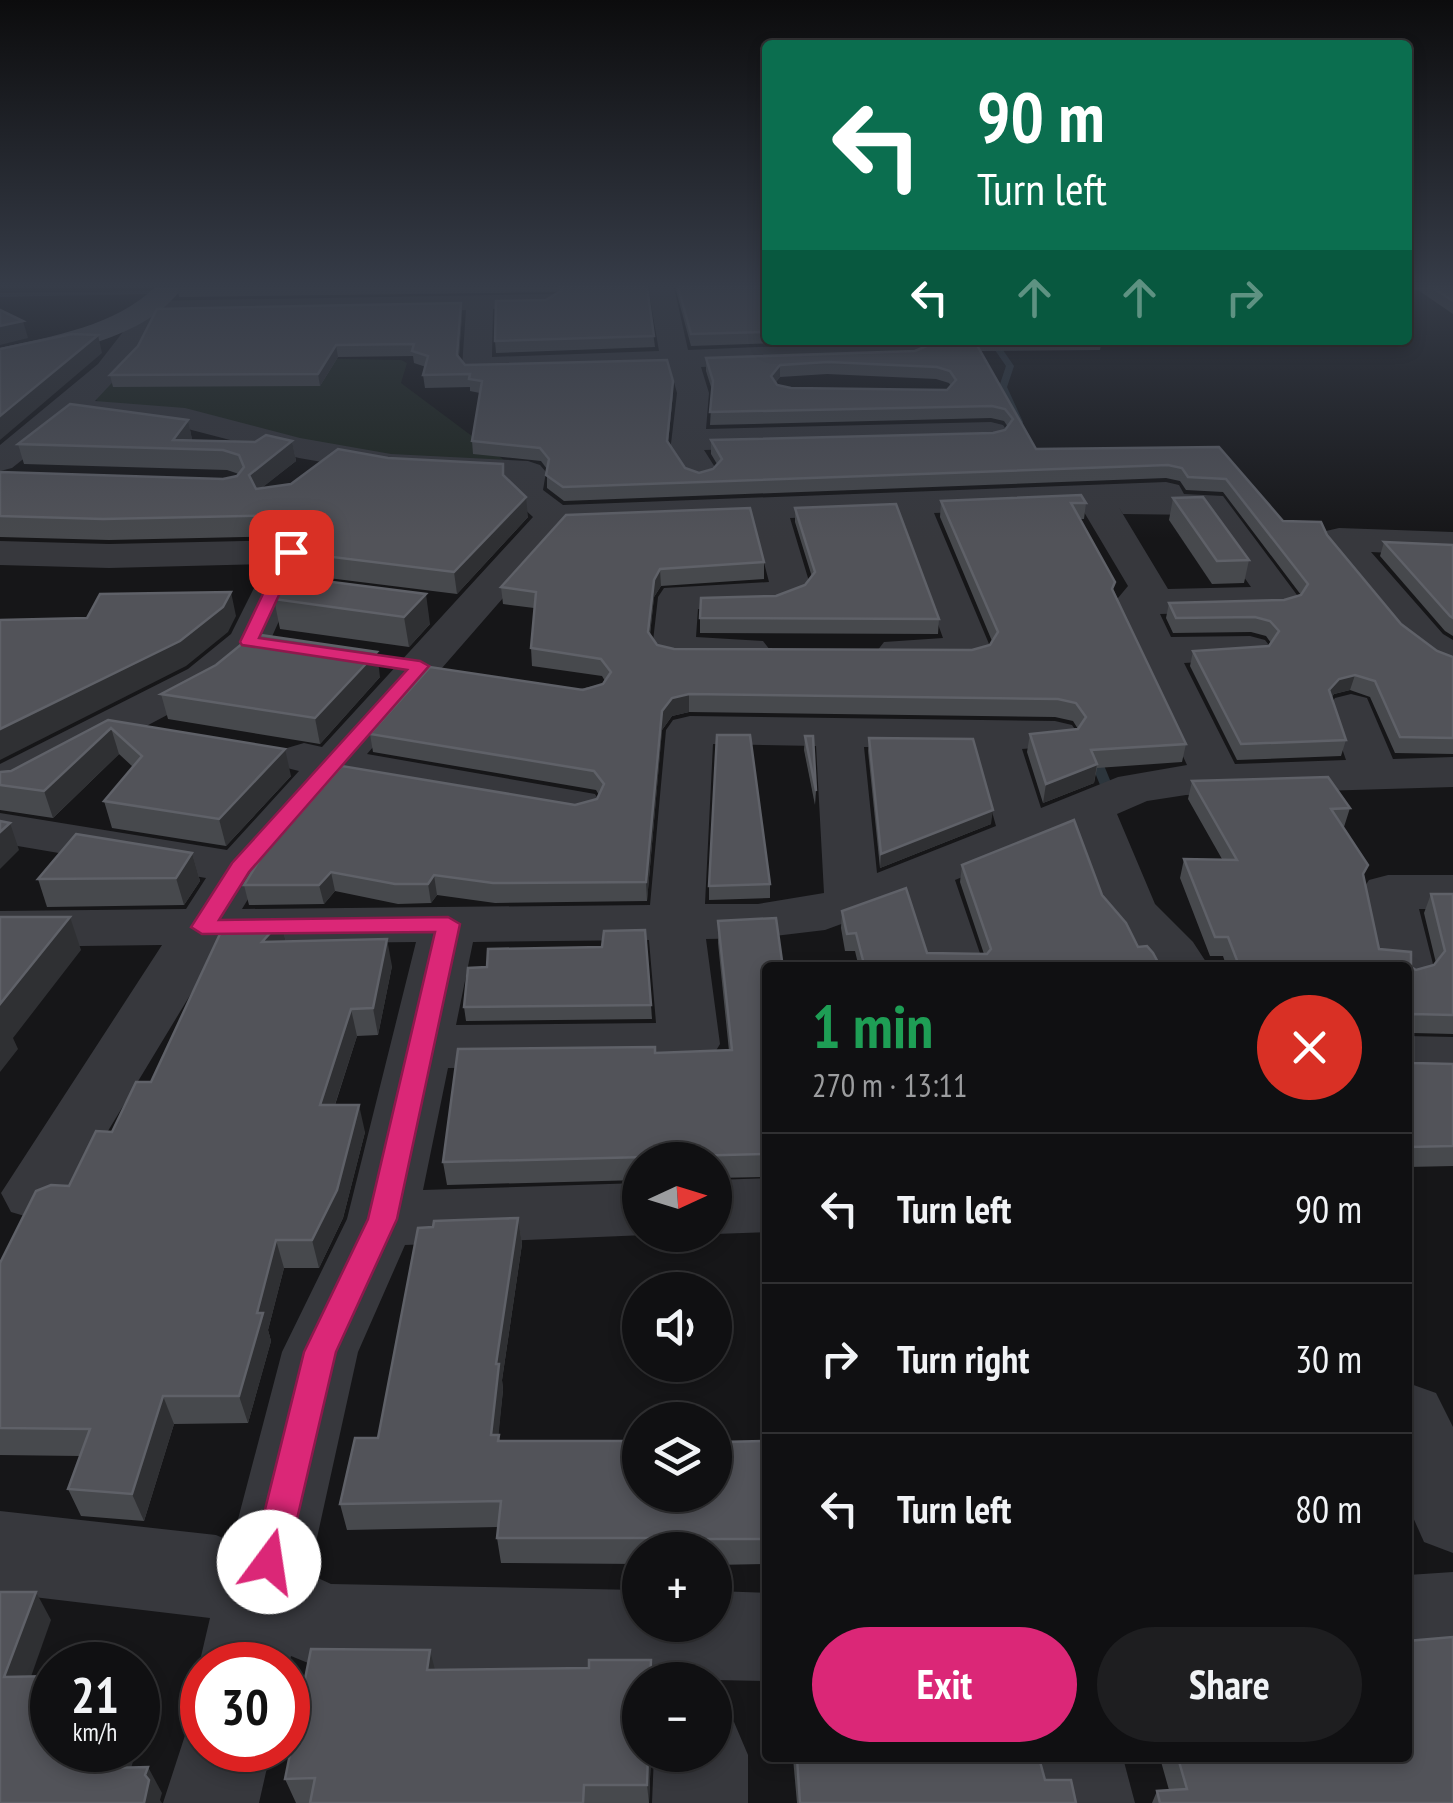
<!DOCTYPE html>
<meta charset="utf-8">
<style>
:root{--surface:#101012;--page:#1e1e20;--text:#f1f3f6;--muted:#9c9d9f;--line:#303032;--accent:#db2777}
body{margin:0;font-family:"PT Sans Narrow",sans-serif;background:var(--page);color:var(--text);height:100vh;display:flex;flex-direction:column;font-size:38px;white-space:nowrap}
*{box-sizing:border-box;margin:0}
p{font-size:32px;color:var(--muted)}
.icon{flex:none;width:55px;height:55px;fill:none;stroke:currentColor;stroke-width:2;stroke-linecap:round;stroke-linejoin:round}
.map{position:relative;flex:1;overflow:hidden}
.drawer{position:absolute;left:762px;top:962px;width:650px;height:800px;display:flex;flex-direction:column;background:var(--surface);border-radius:10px;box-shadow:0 5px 15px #0003,0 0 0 2px var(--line)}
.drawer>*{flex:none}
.banner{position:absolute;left:762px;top:40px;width:650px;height:305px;border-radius:10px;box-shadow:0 5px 15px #0003,0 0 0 2px var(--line);background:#0b6e4f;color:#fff;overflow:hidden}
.needle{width:65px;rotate:86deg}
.buttons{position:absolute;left:622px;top:1142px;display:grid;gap:20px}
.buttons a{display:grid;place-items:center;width:110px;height:110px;border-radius:50%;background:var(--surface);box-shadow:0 5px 15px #0003,0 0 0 2px var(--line);font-size:50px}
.speed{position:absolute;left:30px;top:1642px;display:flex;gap:20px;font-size:50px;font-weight:700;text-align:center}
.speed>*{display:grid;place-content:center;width:130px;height:130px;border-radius:50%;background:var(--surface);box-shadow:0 5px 15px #0003,0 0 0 2px var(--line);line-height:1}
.speed small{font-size:25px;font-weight:400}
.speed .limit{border:15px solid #d22;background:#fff;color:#111}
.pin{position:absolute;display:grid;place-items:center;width:85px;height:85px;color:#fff;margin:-42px;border-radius:20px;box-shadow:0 5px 15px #0006}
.me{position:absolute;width:110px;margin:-55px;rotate:14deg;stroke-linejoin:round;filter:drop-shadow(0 0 8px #0008)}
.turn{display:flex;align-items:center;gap:35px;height:210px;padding:0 50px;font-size:45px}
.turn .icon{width:130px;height:130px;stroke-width:2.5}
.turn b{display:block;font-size:70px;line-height:85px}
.lanes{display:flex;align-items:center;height:95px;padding:0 50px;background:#0003;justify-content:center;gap:50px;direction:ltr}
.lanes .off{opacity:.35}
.round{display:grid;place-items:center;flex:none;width:105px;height:105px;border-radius:52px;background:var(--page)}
.summary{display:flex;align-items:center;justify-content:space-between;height:170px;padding:0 50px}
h1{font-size:60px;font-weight:800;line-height:75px;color:#1e9e55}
.button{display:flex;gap:20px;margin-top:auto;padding:20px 50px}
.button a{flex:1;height:115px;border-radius:60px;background:var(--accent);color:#fff;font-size:40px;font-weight:800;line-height:115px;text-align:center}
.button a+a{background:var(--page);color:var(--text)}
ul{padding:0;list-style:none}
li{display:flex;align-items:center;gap:30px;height:150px;padding:0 50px;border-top:2px solid var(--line)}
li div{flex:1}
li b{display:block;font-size:38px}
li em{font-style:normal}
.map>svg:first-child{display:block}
.green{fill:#1e261f}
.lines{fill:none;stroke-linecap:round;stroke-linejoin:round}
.stream{fill:#2c353c;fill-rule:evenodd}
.minor{fill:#37383d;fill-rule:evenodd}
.major{fill:#53555c;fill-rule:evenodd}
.wall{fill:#47494d;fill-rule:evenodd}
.shaded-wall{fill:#2f3033}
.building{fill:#525359;stroke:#5f6168;stroke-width:2.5;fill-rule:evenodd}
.route{fill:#db2777;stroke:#8e194d;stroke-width:2.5}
</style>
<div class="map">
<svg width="1453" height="1803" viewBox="0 0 1453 1803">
<rect width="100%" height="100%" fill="#161618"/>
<path class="green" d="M138,355L401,360L407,363L401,383L504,460L410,458L105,407L94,398Z"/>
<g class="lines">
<g class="stream">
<path d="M151,291L149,294L0,297V293Z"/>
<path d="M988,340H996L1014,366L1007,387L1023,422L1022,424L1015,422L999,387L1006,366Z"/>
<path d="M1093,749L1099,753L1112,785L1110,788H1102L1100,785L1087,753Z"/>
</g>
<g class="minor">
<path d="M648,287H674L688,350L929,340L924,356L914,359L701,367L709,393L706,429L991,422L1003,425L1008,432L1003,439L991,442L704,450L718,472L712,479L700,483L688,479L670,452L677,393L670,368L466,373L462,367L466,310L157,317L138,355L95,401L185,408L300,438L391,454L528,461L540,465L546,472L543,490L563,505L1166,482L1179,485L1184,494L1223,496L1300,599L1294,608L1280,611L1160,614L1171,637L1250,636L1265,640L1272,649L1265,658L1184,663L1235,764L1346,760L1328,708L1335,698L1351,694L1367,698L1393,759L1453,757V787L1186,795L1147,801L1117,814L1155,904L1193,942L1210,968H1152L1102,911L1073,832L955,880L985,968H927L907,900L825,930L758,938L706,939L720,1044L711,1059L689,1065L448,1068L423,1190L640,1183V1235H646L405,1245L358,1352L309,1574L331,1584L640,1590V1625H715V1591L768,1593V1681L330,1672L291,1656L288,1669V1665H202V1674L199,1665L210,1618L0,1593V1511L216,1535L232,1542L282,1352L347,1219L416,942L221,944L59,1212L35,1219L11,1212L1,1193L162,945L0,947V911L186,909L206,878L0,843V813L227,850L299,771L287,768L280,758L287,748L304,743L322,747L533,517L507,493L509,481L391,474L299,458L184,428L76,417L12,468L0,471V445L98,364L126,328L135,303L145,301L555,294L559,300L545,308L493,309L492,357L659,351ZM1118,506L1123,514L1200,515L1251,587L1168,589ZM1081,507L1128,586L1113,604L1187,765L1118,777L1041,808L1022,749L1072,745L1079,735L1072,725L1055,721L690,716L673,720L666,730L650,905L242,909L262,876L345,780L577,820L595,816L602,805L595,794L367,754L565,527L753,520L769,582L664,588L658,597L652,650L659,659C690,667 732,667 763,659L770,650L763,641L696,637L698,609C730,608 791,617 811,588L790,518L898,514L943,638L884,642L877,651L884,660C914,668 955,668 985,660L992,651L934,513ZM713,744L816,746L824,893L758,904H705ZM864,747L974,748L996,826L877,873ZM649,940L656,1023L456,1025L473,942Z"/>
<path d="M1339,528L1453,532V556L1371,552L1443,634L1453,640V671C1402,658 1359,587 1326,547L1320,539L1326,531Z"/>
<path d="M291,540L305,544L310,552L270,641L220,687L18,794L0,798V764L188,669L231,634L266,564L109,568L0,565V541L109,544Z"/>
<path d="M1388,875H1453V909H1419L1434,968L1426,981L1408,986V968H1376L1361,892L1369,880Z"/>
<path d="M1408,1036L1453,1037V1081L1408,1080Z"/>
<path d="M768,1178V1232L715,1234V1180Z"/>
<path d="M1408,1383L1436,1393L1453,1427V1553L1424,1542L1408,1506Z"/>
<path d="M1453,1572V1658L1408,1661V1575Z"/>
<path d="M202,1712V1750H271L259,1803H163L191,1717Z"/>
<path d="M715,1713L734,1722L748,1755V1803H652L654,1755H715Z"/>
<path d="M1029,1758H1123L1135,1803H1039Z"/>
</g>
<path class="major" d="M155,287H183C144,341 61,351 0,366V348C52,336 116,326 155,287Z"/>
</g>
<g class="wall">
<path d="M177,287H647L655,347L496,353L495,341L558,292L179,297Z"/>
<path d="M675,287H768V340H866L691,346Z"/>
<path d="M1408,287H1453V314L1418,290H1408Z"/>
<path d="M461,303L462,314L459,357L465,365L673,393L668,443L685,468L699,473L713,469L717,464L711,454V440L993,433L1005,430L1008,427L1004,421L991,418L710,425L712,390L706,371V358L915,351L929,345L930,340H1102L1100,350L980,351L1036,449L1219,447L1283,521L1327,535L1401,624L1437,651L1453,657V754L1395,753L1370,697L1350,690L1334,694L1332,697L1346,740L1341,756L1237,760L1190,666L1193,651L1269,646L1271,643L1266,636L1251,632L1173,633L1166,618L1169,603L1284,600L1301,595L1223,492L1186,490L1180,481L1166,478L564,501L547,488V469L541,461L473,454L472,441L480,393L470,391V387L425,388L423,375L426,367L414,363L413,356L338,357L320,386L113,387L110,375ZM827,374L936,379L949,383L951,386L947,390L791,388L777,385L776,382L780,377Z"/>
<path d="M188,420L192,440L255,442L292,441L296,461L261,488L504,477L528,517L457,594L304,575L300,553L305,540L291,536L109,540L0,537V472L223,479L237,476L239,474L227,470L24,464L18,444Z"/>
<path d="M1173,498L1249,560L1244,583L1212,584L1169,520Z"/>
<path d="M941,501L1086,503L1084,519H1080L1186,744L1182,762L1097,768L1094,783L1043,803L1027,752L1030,734L1078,729L1073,721L1055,717L689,712L672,716L662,730L647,901L495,903L437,895L431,903L398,904L335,891L324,904L249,905L244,885L597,799L599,795L596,790L373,752L370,734L603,684L605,681L602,676L532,666L531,648L534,608L503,604L501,587L566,515L764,562V579L661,586L654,597L650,635L657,645L674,649L972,650L990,645L992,641L940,517Z"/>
<path d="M795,508L939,619L938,634L700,633V618L776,596L805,585L812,577L795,522Z"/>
<path d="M1384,542L1453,545V636L1445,631L1380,556Z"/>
<path d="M285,576L430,624L409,647L280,629L274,599Z"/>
<path d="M380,677L320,744L168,719L161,694Z"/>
<path d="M108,720L291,776L226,846L112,828L104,801L133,767L119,754L53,818L0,810V772L11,771Z"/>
<path d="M805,736L816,791L815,805L804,750Z"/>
<path d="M869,738L991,824L880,868L868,751Z"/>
<path d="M1192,781L1350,808L1344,827H1343L1364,878L1379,949L1416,970L1434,965L1436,963L1424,913L1431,894H1453V1034L1413,1033V1063L1453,1064V1166L1408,1167V968H1227L1223,956H1210L1180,878L1184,859H1222L1188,799Z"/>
<path d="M192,853L200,881L184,905L47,907L38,879Z"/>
<path d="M962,865L1102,895L1138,947L1161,968H859L855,951H845L841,928L842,911L927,953L984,954L960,882Z"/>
<path d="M770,884V898L709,900V886Z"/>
<path d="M281,921L286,942L392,966L378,1035L357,1036L335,1105L365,1132L343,1218L319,1268H284L268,1330L271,1341L248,1423L174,1424L144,1521L81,1516L68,1489L80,1456L0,1455V1263L69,1186Z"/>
<path d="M718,921L768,968V1177L715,1178V1160H640V1180L447,1185L443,1162L655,1053L729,1051L718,943Z"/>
<path d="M651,1005L652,1019L466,1021L464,1007Z"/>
<path d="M518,1218L522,1244L502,1380L503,1390L498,1435L500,1441L640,1495L768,1441V1564L715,1565V1550H640V1564L501,1563L497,1538L498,1527L347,1530L340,1504L378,1438L433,1227Z"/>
<path d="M651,1660L652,1680H640L651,1755L649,1803H296L285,1779L435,1670L589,1668Z"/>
<path d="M793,1758H1039L1045,1780L1076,1803H797Z"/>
<path d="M1160,1758H1408L1453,1803H1152L1157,1791L1169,1790Z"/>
</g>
<g class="shaded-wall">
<path d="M461,303L462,314L458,367L457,355Z"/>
<path d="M23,321L28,338L0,345V326Z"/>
<path d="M98,335L102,353L0,440V416Z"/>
<path d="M336,345L338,357L320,386L318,374Z"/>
<path d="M780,365V377L771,388V376Z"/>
<path d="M673,381V393L667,454V441Z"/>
<path d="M188,420L192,439L185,449L173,440Z"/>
<path d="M292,441L296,461L253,495L249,475Z"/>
<path d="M526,497L528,517L457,594L454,572Z"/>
<path d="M660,569L661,586L654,597L648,650V632L654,580Z"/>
<path d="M231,592L236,616L228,632L186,666L0,760V729Z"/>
<path d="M426,594L430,624L409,647L404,617Z"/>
<path d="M377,652L380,677L320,744L315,718Z"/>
<path d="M1355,675L1350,690L1334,694L1325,706L1329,690L1339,679Z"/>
<path d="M689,694V712L672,716L662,730L647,901L646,882L662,711L672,698Z"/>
<path d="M111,728L119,754L53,818L44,791Z"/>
<path d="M285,749L291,776L226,846L219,819Z"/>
<path d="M1097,764L1094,783L1043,803L1046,784Z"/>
<path d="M993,810L991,824L880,868L881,854Z"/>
<path d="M10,823L19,850L0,869V832Z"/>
<path d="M192,853L200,881L184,905L176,878Z"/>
<path d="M331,872L335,891L324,904L319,885Z"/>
<path d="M434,875L437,895L431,903L428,884Z"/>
<path d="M70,917L81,950L13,1038L18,1049L0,1072V1004Z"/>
<path d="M281,921L287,947L262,942Z"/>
<path d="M387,939L392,966L378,1035L373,1008Z"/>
<path d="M351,1009L357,1036L326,1132L320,1105Z"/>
<path d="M359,1105L365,1132L343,1218L319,1268L312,1240Z"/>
<path d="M518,1218L522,1244L502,1380L503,1390L496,1461L491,1435L496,1364Z"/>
<path d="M276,1240L284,1268L268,1330L271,1341L248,1423L239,1396L257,1313Z"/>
<path d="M163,1396L174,1424L144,1521L132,1494Z"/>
<path d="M36,1592L51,1620L21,1705L4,1677Z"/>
<path d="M430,1650L437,1678L427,1670Z"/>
<path d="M138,1679L149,1702L138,1745Z"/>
<path d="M114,1750H136L124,1795L109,1768Z"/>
<path d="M648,1755H651L649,1803L647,1785Z"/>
<path d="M148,1767L162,1793L160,1800L162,1803H144L145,1775Z"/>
</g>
<g class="building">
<path d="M560,287H647L654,336L495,341L496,301L546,300L562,290Z"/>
<path d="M678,287H768V332L691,334Z"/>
<path d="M1432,287H1453V301Z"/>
<path d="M461,303L457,355L465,365L667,360L673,381L667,441L685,468L699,473L713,469L722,459L711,440L993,433L1005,430L1013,419L1005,409L992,406L710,412L713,381L706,358L915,351L929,345L930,340H974L1036,449L1219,447L1283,521L1321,522L1327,535L1401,624L1437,651L1453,657V738L1400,737L1375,681L1355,675L1339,679L1329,690L1346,740L1241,744L1193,651L1269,646L1279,631L1270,621L1255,617L1176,618L1169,603L1284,600L1301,595L1308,584L1226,479L1188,477L1182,468L1168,465L563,487L546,475L549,459L540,448L472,441L482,381L469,379L470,374L423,375L428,356L412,351L414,344L336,345L318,374L110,375L138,346L157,309ZM828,362L937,367L950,371L956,380L947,390L791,388L777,385L771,376L780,365Z"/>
<path d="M0,310L23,321L0,326Z"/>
<path d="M72,334L98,335L0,416V349Z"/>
<path d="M70,404L188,420L173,440L255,442L266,435L292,441L249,475L256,489L291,484L338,449L388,458L503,464V475L526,497L454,572L300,553L309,529L302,519L287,515L103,519L0,516V472L223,479L237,476L244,467L239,455L223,450L18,444Z"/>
<path d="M1081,495L1086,503H1071L1115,582L1112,589L1186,744L1091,750L1097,764L1046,784L1030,734L1078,729L1086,717L1076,703L1058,699L689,694L672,698L662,711L646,882L493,883L434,875L428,884H395L331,872L319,885H244L260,859L342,766L575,805L597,799L604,784L594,771L370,734L430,667L583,690L603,684L611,672L601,659L531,648L536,592L501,587L566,515L750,508L764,562L660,569L654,580L648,632L657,645L674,649L972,650L990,645L998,632L941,501Z"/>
<path d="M1203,497L1249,560L1217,561L1173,498Z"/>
<path d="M896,504L939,619L700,618L701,598L776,596L805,585L815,572L795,508Z"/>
<path d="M1384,542L1453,545V618L1450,616Z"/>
<path d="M285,576L426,594L404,617L274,599Z"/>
<path d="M231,592L223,607L180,641L0,729V620L87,618L100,594Z"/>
<path d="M254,634L377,652L315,718L161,694L216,665Z"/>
<path d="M108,720L285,749L219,819L104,801L142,756L111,728L44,791L0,785V772L11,771Z"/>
<path d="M717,735H750L770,884L709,886Z"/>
<path d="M805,736H813L816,791Z"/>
<path d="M869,738L973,739L993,810L881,854Z"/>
<path d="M1328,777L1350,808L1331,809L1368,865L1363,874L1379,949L1411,952V967L1416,970L1434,965L1445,951L1431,894H1453V1015L1413,1014V1063L1453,1064V1146L1408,1147V968H1240L1228,937H1215L1184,859L1237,860L1192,781Z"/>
<path d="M1074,820L1102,895L1126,923L1138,947L1147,946L1153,953L1161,968H865L856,933L847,934L842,911L906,888L927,953L987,954L991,949L962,865Z"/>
<path d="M0,821L10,823L0,832Z"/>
<path d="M76,834L192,853L176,878L38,879Z"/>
<path d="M0,917H70L0,1004Z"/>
<path d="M776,918L783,968H768V1154L443,1162L458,1049L655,1047V1053L732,1050L718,921Z"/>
<path d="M226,921H281L262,942L387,939L373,1008L351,1009L320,1105H359L337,1190L312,1240H276L257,1313H263L239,1396H163L132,1494L68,1489L90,1429L0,1428V1263L36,1191L51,1185L69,1186L96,1131L112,1132L136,1082H151Z"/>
<path d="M645,930L651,1005L464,1007L468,968L487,967L488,949L602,947L604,931Z"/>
<path d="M518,1218L496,1364H499L491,1435H499L498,1441H638V1446H640V1495H715V1447H720V1442L768,1441V1539H708V1550H666V1538H497L501,1501L340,1504L355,1438H378L418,1228L433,1227L434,1221Z"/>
<path d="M0,1592H36L4,1677L52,1676V1750H114L109,1768L148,1767L145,1775L149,1780L144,1803H0Z"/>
<path d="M1453,1637V1803H1160L1157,1791L1187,1789L1178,1758H1408V1641Z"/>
<path d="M311,1649L430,1650L427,1670L589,1668V1660H651L650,1680H640V1755H648L647,1785H584L583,1803H310L315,1778L285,1779Z"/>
<path d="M797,1758H1039L1045,1780H1071L1076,1803H800Z"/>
</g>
<linearGradient id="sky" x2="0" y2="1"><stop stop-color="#0c0c0d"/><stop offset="0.53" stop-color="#363c48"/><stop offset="1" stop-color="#363c48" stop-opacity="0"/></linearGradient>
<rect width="1453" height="539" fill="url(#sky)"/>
<path class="route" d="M291,547L299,552L259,638L420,661L429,666L249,872L219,920L448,917L460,924L397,1219L336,1352L287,1562L282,1575L269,1579L257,1575L252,1562L304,1352L368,1219L435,932L202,934L191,927L232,863L407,670L242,645L240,642L283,552Z"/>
</svg>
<div class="buttons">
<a><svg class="needle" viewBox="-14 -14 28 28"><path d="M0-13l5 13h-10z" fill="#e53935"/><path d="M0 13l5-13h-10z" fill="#9c9d9f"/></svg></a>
<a><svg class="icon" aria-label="sound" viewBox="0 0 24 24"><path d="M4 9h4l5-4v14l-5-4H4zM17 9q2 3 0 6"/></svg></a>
<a><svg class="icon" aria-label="layers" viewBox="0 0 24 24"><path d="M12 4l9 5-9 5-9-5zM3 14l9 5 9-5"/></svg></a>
<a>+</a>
<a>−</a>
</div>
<div class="speed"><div>21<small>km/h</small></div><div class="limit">30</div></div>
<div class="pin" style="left:291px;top:552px;background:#d93025"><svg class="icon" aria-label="arrive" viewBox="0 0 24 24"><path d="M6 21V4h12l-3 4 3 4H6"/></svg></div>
<svg class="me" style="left:269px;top:1562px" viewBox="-20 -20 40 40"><circle r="19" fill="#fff"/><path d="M0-13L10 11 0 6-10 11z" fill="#db2777"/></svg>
<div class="banner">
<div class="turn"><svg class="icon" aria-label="left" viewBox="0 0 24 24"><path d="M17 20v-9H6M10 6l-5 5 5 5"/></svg><div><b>90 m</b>Turn left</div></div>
<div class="lanes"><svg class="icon" aria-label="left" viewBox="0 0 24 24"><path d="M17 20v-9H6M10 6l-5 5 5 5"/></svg><svg class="icon off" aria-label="ahead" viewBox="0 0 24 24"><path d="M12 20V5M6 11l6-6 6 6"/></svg><svg class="icon off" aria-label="ahead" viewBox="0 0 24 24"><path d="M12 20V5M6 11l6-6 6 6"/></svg><svg class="icon off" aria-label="right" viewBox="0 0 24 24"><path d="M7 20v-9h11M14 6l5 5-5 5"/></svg></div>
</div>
<section class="drawer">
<div class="summary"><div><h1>1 min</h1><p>270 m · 13:11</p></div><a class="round" style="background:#d93025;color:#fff"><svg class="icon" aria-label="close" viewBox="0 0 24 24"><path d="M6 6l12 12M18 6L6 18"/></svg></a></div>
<ul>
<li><svg class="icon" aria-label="left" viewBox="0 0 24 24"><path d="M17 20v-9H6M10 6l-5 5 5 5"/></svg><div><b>Turn left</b></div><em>90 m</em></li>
<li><svg class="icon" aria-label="right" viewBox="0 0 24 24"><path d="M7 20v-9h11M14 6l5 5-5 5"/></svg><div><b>Turn right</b></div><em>30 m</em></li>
<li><svg class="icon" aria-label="left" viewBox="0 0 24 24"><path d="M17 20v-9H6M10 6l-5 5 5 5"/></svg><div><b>Turn left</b></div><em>80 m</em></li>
</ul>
<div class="button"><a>Exit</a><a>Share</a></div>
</section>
</div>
